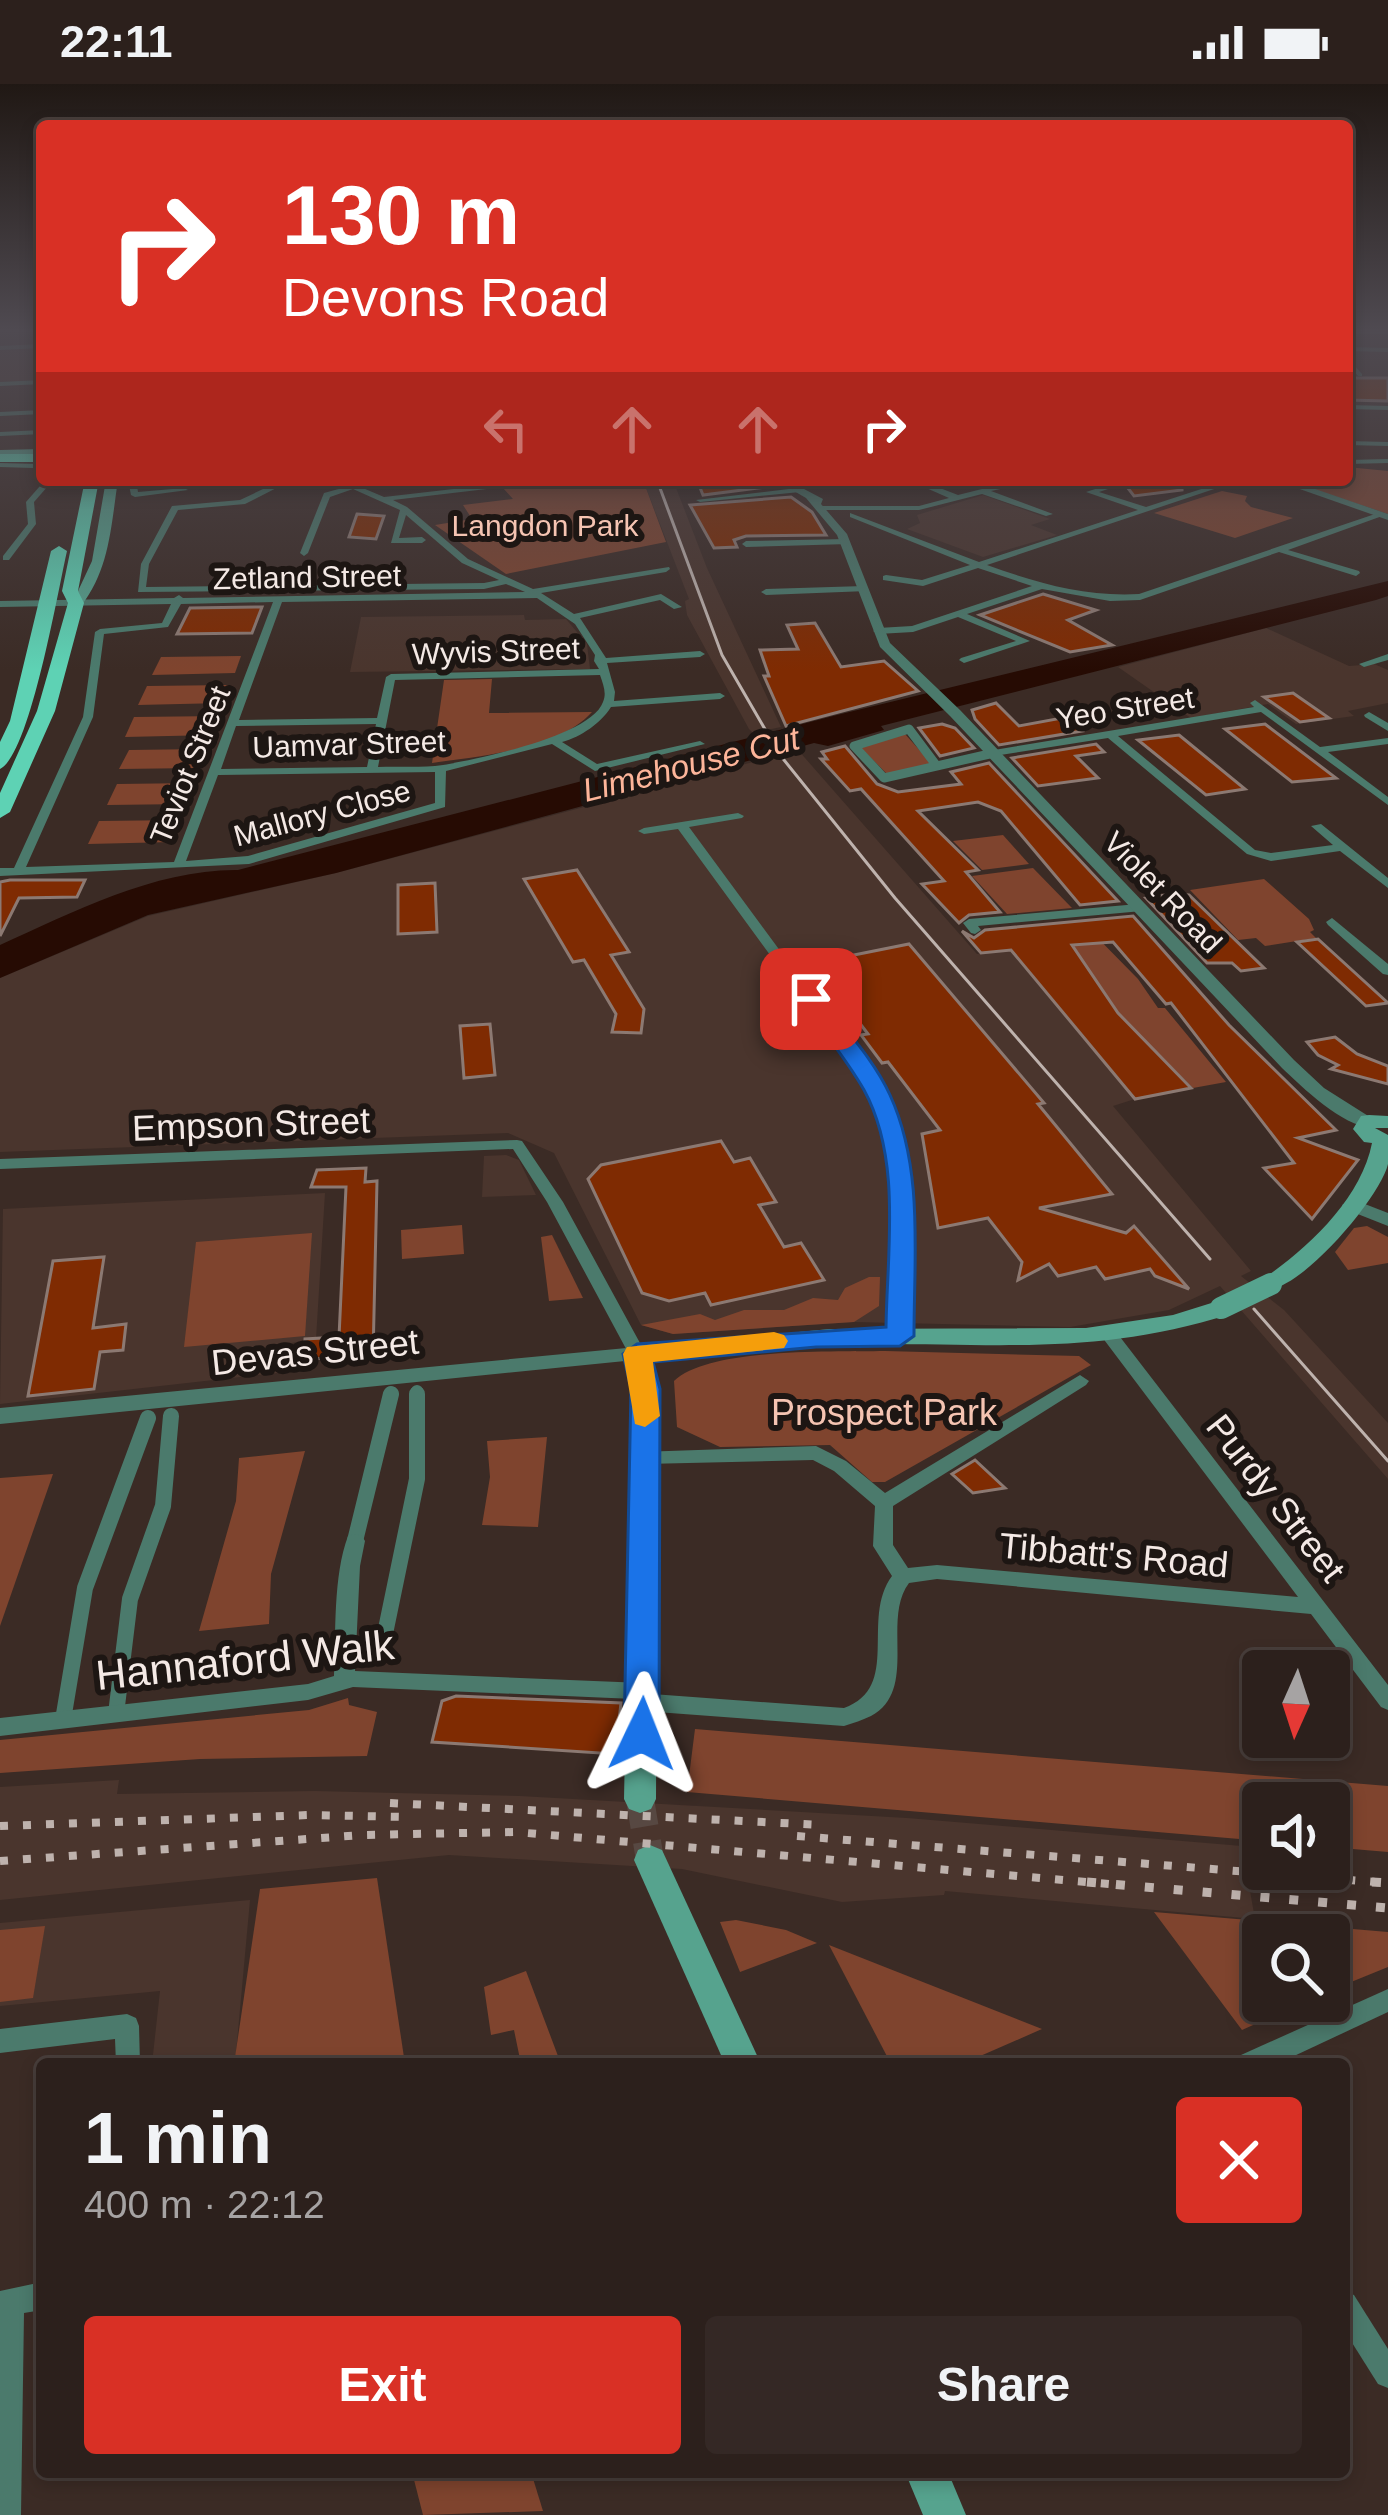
<!DOCTYPE html>
<meta charset="utf-8">
<style>
:root{--surface:#2c201c;--page:#342825;--text:#f1f3f6;--muted:#a6a3a3;--line:#483e3b;--accent:#d93025}
body{margin:0;font-family:Arial,sans-serif;background:var(--page);color:var(--text);height:100vh;display:flex;flex-direction:column;font-size:45px;white-space:nowrap}
*{box-sizing:border-box;margin:0}
p{font-size:39px;color:var(--muted)}
.icon{flex:none;width:66px;height:66px;fill:none;stroke:currentColor;stroke-width:2;stroke-linecap:round;stroke-linejoin:round}
.map{position:relative;flex:1;overflow:hidden}
.details{position:absolute;left:36px;top:1974px;width:1314px;height:420px;display:flex;flex-direction:column;background:var(--surface);border-radius:12px;box-shadow:0 6px 18px #0003,0 0 0 3px var(--line)}
.details>*{flex:none}
.top-card{position:absolute;left:36px;top:36px;width:1317px;height:366px;border-radius:12px;box-shadow:0 6px 18px #0003,0 0 0 3px var(--line);background:#d93025;color:#fff;overflow:hidden}
.needle{width:78px;rotate:183deg}
.controls{position:absolute;left:1242px;top:1566px;display:grid;gap:24px}
.controls a{display:grid;place-items:center;width:108px;height:108px;border-radius:12px;background:var(--surface);box-shadow:0 6px 18px #0003,0 0 0 3px var(--line);font-size:60px}
.pin{position:absolute;display:grid;place-items:center;width:102px;height:102px;color:#fff;margin:-51px;border-radius:24px;box-shadow:0 6px 18px #0006}
.me{position:absolute;width:132px;margin:-66px;rotate:2deg;stroke-linejoin:round;filter:drop-shadow(0 0 9px #0008)}
.turn{display:flex;align-items:center;gap:42px;height:252px;padding:0 48px;font-size:54px}
.turn .icon{width:156px;height:156px;stroke-width:2.5}
.turn b{display:block;font-size:84px;line-height:102px}
.lanes{display:flex;align-items:center;height:114px;padding:0 48px;background:#0003;justify-content:center;gap:60px;direction:ltr}
.lanes .off{opacity:.35}
.round{display:grid;place-items:center;flex:none;width:126px;height:126px;border-radius:12px;background:var(--page)}
.headline{display:flex;align-items:center;justify-content:space-between;height:204px;padding:0 48px}
h1{font-size:72px;font-weight:700;line-height:90px}
.primary-button{display:flex;gap:24px;margin-top:auto;padding:24px 48px}
.primary-button a{flex:1;height:138px;border-radius:12px;background:var(--accent);color:#fff;font-size:48px;font-weight:700;line-height:138px;text-align:center}
.primary-button a+a{background:var(--page);color:var(--text)}
.status{display:flex;justify-content:space-between;align-items:center;height:84px;padding:0 60px;background:var(--surface);direction:ltr}
.status svg{height:33px;fill:currentColor}
.map>svg:first-child{display:block}
.built{fill:#4a352d}
.green{fill:#7f442e}
.water{fill:#260b03}
.building{fill:#7f2b02;stroke:#8c7972;stroke-width:3}
.lines{fill:none;stroke-linecap:round;stroke-linejoin:round}
.secondary-tunnel{stroke:#574842;stroke-width:28;stroke-dasharray:28 15;stroke-linecap:butt}
.pedestrian-far3{stroke:#4b7a6c;stroke-width:6}
.pedestrian-far2{stroke:#4b7a6c;stroke-width:9}
.pedestrian-far1{stroke:#4b7a6c;stroke-width:12}
.pedestrian{stroke:#4b7a6c;stroke-width:16}
.minor{fill:#4b7a6c;fill-rule:evenodd}
.tertiary{fill:#4b7a6c;fill-rule:evenodd}
.secondary{fill:#56a38e;fill-rule:evenodd}
.trunk{fill:#5ed2b4;fill-rule:evenodd}
.tram{stroke:#beb2ad;stroke-width:3}
.rail-far1{stroke:#beb2ad;stroke-width:8;stroke-dasharray:8 15;stroke-linecap:butt}
.rail{stroke:#beb2ad;stroke-width:9;stroke-dasharray:9 20;stroke-linecap:butt}
.secondary-bridge{stroke:#56a38e;stroke-width:22}
.route{fill:#1a73e8;stroke:#114b97;stroke-width:3}
.slow{fill:#f59e0b}
.labels{text-anchor:middle;dominant-baseline:central;stroke-width:12;stroke-linejoin:round;paint-order:stroke}
.far-park-label{font-size:30px;fill:#f5c4b2;stroke:#1d1613}
.far-street-label{font-size:30px;fill:#f4e9e5;stroke:#1d1613}
.far-water-label{font-size:33px;font-style:italic;fill:#fdb59a;stroke:#1d1613}
.street-label{font-size:36px;fill:#f4e9e5;stroke:#1d1613}
.park-label{font-size:36px;fill:#f5c4b2;stroke:#1d1613}
.near-street-label{font-size:42px;fill:#f4e9e5;stroke:#1d1613}
</style>
<div class="status"><b>22:11</b><svg viewBox="0 0 49 12"><path d="M0 12V9h3v3zM5 12V6h3v6zM10 12V3h3v9zM15 12V0h3v12zM26 1h20v11H26zM47 4h2v5h-2z"/></svg></div>
<div class="map">
<svg width="1388" height="2431" viewBox="0 0 1388 2431">
<rect width="100%" height="100%" fill="#3b2b25"/>
<g class="built">
<path d="M42,264V296L0,298V266Z"/>
<path d="M643,396H673L707,484L781,643L753,649L749,645L687,531L685,517L689,515Z"/>
<path d="M983,411L1050,435L1031,441L1057,451L983,473L907,445L920,439L917,431Z"/>
<path d="M524,531L525,536L566,535L587,560L590,585L350,588L361,533Z"/>
<path d="M1266,544L1349,582L1374,580L1388,586V619L1348,627L1354,632L1296,640L1268,620L1191,634L1118,583Z"/>
<path d="M798,666L977,870L1011,866L1135,1015L1113,1022L1251,1187L1241,1192L1284,1226L1388,1339V1395L1220,1202L1169,1226L1070,1243L854,1238L673,1250L641,1241L554,1069L508,1049L0,1068V894L148,832L336,789Z"/>
<path d="M506,1071L519,1076L536,1111L482,1113L484,1072Z"/>
<path d="M325,1109L316,1255L285,1260L286,1288L0,1320L3,1125Z"/>
<path d="M119,1696L117,1710L315,1707L520,1712L907,1734L1242,1762L1255,1835L945,1807L944,1811L842,1818L682,1785L449,1771L0,1816V1703Z"/>
<path d="M250,1816L235,1980H152L160,1907L0,1922V1839Z"/>
</g>
<g class="green">
<path d="M1347,383L1388,387V430L1286,396H1347Z"/>
<path d="M573,396H643L666,458L506,490L435,441L472,435L463,421L513,415L503,404Z"/>
<path d="M1222,407L1247,412L1245,417L1251,423L1293,434L1235,454L1154,429Z"/>
<path d="M241,572L235,589L152,591L161,573Z"/>
<path d="M492,595L489,629L592,628C558,666 480,672 432,679L444,596Z"/>
<path d="M230,601L223,619L138,621L147,602Z"/>
<path d="M221,632L213,651L125,653L134,633Z"/>
<path d="M905,650L932,680L887,690L860,663Z"/>
<path d="M205,665L197,684L119,685L129,666Z"/>
<path d="M196,699L187,720L107,721L117,700Z"/>
<path d="M181,736L172,758L88,760L99,737Z"/>
<path d="M1003,751L1029,780L982,786L953,757Z"/>
<path d="M1033,784L1072,824L1007,830L972,792Z"/>
<path d="M1264,795L1309,835L1314,846L1310,848L1316,854L1265,862L1256,854L1238,856L1190,806Z"/>
<path d="M1083,839L1138,895L1158,924H1165L1226,998L1193,1004L1118,929L1056,841Z"/>
<path d="M462,1141L464,1170L402,1175L401,1146Z"/>
<path d="M1367,1142L1388,1153V1179L1348,1186L1335,1168L1354,1144Z"/>
<path d="M312,1149L305,1252L184,1263L196,1158Z"/>
<path d="M552,1151L583,1214L549,1217L541,1153Z"/>
<path d="M869,1193H880L879,1222L854,1238L673,1250L641,1241L700,1230L715,1236L744,1226H784L813,1214L838,1216L845,1204Z"/>
<path d="M885,1267L1079,1272L1091,1281L885,1398H872L830,1361L720,1363L677,1343L674,1297C709,1263 835,1268 885,1267Z"/>
<path d="M547,1353L538,1443L482,1441L490,1393L487,1357Z"/>
<path d="M305,1367L271,1490L269,1540L199,1547L236,1417L239,1374Z"/>
<path d="M53,1390L0,1542V1394Z"/>
<path d="M348,1614L349,1621L377,1628L367,1672L200,1675L0,1689V1656L309,1626Z"/>
<path d="M695,1645L1388,1702V1768L1329,1763V1719H1263V1757L687,1708Z"/>
<path d="M377,1794L405,1980H234L260,1805Z"/>
<path d="M1154,1828L1388,1848V1883L1329,1907V1851H1263V1917H1306L1242,1946Z"/>
<path d="M736,1836L786,1846L817,1859L740,1888L720,1838Z"/>
<path d="M45,1842L33,1914L0,1918V1846Z"/>
<path d="M829,1861L1042,1945L962,1980H891Z"/>
<path d="M526,1887L561,1980H521L514,1946L491,1951L484,1903Z"/>
<path d="M412,2388H531L543,2427L423,2431Z"/>
</g>
<path class="water" d="M1388,497V512L1376,516L881,642L884,646L828,662L814,659L336,789L148,831L0,894V861C73,828 156,785 238,786L837,631Z"/>
<g class="building">
<path d="M1347,294H1388V317L1347,316Z"/>
<path d="M697,396H762L773,402L703,411Z"/>
<path d="M1139,396H1182V406L1134,412L1127,403Z"/>
<path d="M791,413L812,428L826,451L746,452L734,456L737,463L714,464L690,421Z"/>
<path d="M357,430L384,432L376,455L349,453Z"/>
<path d="M1043,510L1096,526L1068,536L1112,561L1070,568L980,531Z"/>
<path d="M262,523L252,549L177,550L190,524Z"/>
<path d="M815,539L841,583L884,577L918,607L786,642L764,592H769L760,566L798,565L787,541Z"/>
<path d="M1293,609L1329,634L1300,638L1264,613Z"/>
<path d="M996,619L1019,642L1067,633L1082,647L999,661L975,635L972,626Z"/>
<path d="M942,640L955,644L974,664L940,672L919,644Z"/>
<path d="M1265,640L1336,694L1292,698L1225,645Z"/>
<path d="M1179,651L1245,705L1206,711L1138,656Z"/>
<path d="M1096,660L1104,668L1076,672L1098,694L1038,702L1012,674Z"/>
<path d="M845,662L877,700L898,708L961,700L951,688L989,679L1118,817L1080,821L1001,727L978,718L918,727L978,786L966,788L1000,828L969,831L959,839L922,800L944,797L861,705L850,707L821,675H827L822,668Z"/>
<path d="M577,786L629,868L611,871L644,925L641,949L612,948L616,930L584,876L573,878L524,795Z"/>
<path d="M10,796H85L77,813L19,814L0,852V798Z"/>
<path d="M435,799L437,848L398,850V801Z"/>
<path d="M1172,810L1189,811L1264,884L1241,887L1232,879H1207L1146,814Z"/>
<path d="M1133,832L1229,941L1336,1046L1298,1054L1358,1076L1312,1135L1264,1084L1294,1079L1171,919L1166,920L1113,858L1072,861L1118,929L1191,1004L1135,1015L1011,866L981,869L962,847L974,854L985,846Z"/>
<path d="M1318,855L1388,919L1366,922L1297,858Z"/>
<path d="M909,860L1044,1019L1038,1020L1112,1110L1039,1124L1126,1149L1134,1142L1189,1205L1155,1192L1150,1185L1105,1195L1096,1183L1058,1192L1049,1180L1018,1196L1022,1178L988,1134L938,1144L922,1050L940,1046L888,978L882,979L861,951L868,950L814,879Z"/>
<path d="M490,940L495,991L464,994L460,942Z"/>
<path d="M1335,953L1357,970L1388,982V1000L1331,985L1338,981L1318,971L1307,958Z"/>
<path d="M721,1057L734,1078L750,1074L776,1118L759,1121L784,1163L801,1159L824,1196L711,1221L705,1209L669,1217L642,1209L588,1095L601,1081Z"/>
<path d="M366,1084L365,1098L377,1097L373,1273L304,1275L305,1255L339,1253L346,1103H311L317,1086Z"/>
<path d="M104,1173L93,1244L126,1240L123,1266L100,1268L94,1305L28,1312L53,1177Z"/>
<path d="M975,1376L1005,1404L973,1409L952,1390Z"/>
<path d="M456,1612L621,1619L615,1670L432,1658L442,1617Z"/>
</g>
<g class="lines">
<path class="secondary-tunnel" d="M640,1715L650,1776"/>
<path class="pedestrian-far3" d="M521,399L545,396"/>
<path class="pedestrian-far2" d="M936,681L909,645L854,662L884,694L994,669"/>
<path class="pedestrian-far1" d="M417,1307V1313"/>
<g class="pedestrian">
<path d="M355,1457L391,1310"/>
<path d="M381,1569L417,1395V1310"/>
<path d="M116,1630L130,1515L163,1422L171,1332"/>
<path d="M63,1636L85,1504L148,1334"/>
</g>
<g class="minor">
<rect x="1347" y="246" width="41" height="4"/>
<path d="M42,260V264L0,266V262Z"/>
<path d="M1347,263L1388,264V268L1347,267Z"/>
<path d="M1347,273L1362,290V292H1358L1347,279Z"/>
<path d="M42,296V300L0,302V298Z"/>
<path d="M1347,321L1388,322V326L1347,325Z"/>
<path d="M42,326V330L0,332V328Z"/>
<path d="M42,346V350L0,352V348Z"/>
<path d="M1347,357L1388,358V362L1347,361Z"/>
<path d="M1388,375V379L1347,380V376Z"/>
<path d="M0,379L38,380L42,385V392L33,384L0,383Z"/>
<path d="M40,394L47,396L48,402L34,418L36,440L9,476H3V472L28,440L26,418L40,402Z"/>
<path d="M128,396H136L138,408L184,404L188,406L135,413L131,411Z"/>
<path d="M282,396H292L245,420L178,426L149,480L146,503L484,499L499,496L462,479L406,431L399,454L422,453L426,456L422,459H391L400,426L353,405L330,413L308,469L304,472L300,469L324,409L346,403L333,396H344L384,413L524,397L521,401L393,416L407,423L468,475L533,505L669,483L670,485L666,488L541,509L574,530L661,510L682,523L674,525L660,516L580,534L606,574L700,567L705,570L700,573L607,579L615,608L614,617L720,609L725,612L720,615L611,623C601,639 581,653 562,658L597,680L700,657L705,660L595,687L552,660L446,687L445,723L249,780L0,792V784H14L83,633L95,548L100,545L162,539L171,520L0,523V517L174,514L179,511L183,514L525,508L506,500L484,505L138,508L141,480L172,422L240,416ZM537,514L575,540L595,571L594,577L599,585L391,590L386,593L377,634L239,636L282,518ZM273,518L174,778L26,783L93,633L104,550L168,543L181,520ZM600,591C603,600 607,609 603,618C591,652 478,675 443,681C422,684 399,682 378,683L395,596ZM376,640L367,683L221,685L236,642ZM435,688V719L248,772L186,777L218,691Z"/>
<path d="M908,396H919L958,411L1002,400L1005,404L991,407L1053,430L1046,432L982,410L919,426H821L817,424L821,422H919L949,414Z"/>
<path d="M1123,396H1135L1099,408L1146,423L1229,396H1241L987,481C1037,499 1085,513 1139,510L1378,429L1385,431L1288,466L1359,487L1360,489L1356,492L1279,468L1140,516L1110,517L1042,505L967,530L1030,557L964,579L959,576L961,574L1016,557L958,533L913,548L878,550L873,547L878,544L912,542L1032,502L978,484L923,502L883,496V492L886,491L922,496L970,481L850,433V429L979,478L1138,426L1086,408Z"/>
<path d="M797,404L800,408L700,418L696,416Z"/>
<path d="M846,455L849,460L746,463L742,460L746,457Z"/>
<path d="M864,502L868,505L867,507L766,511L761,508L766,505Z"/>
<path d="M1388,570V576L1364,583L1359,580Z"/>
<path d="M1255,616L1320,663L1388,654V660L1328,668L1388,713V721L1261,628L1118,652L1255,766L1271,769L1333,761L1311,742L1321,740L1388,794V804L1340,767L1271,777L1247,770L1108,654L994,672L989,669L994,666L1254,623L1250,619Z"/>
<path d="M1369,628L1388,639V647L1365,633L1364,631Z"/>
<path d="M738,729L744,732L742,734L689,743L884,1008L908,1091V1252L906,1256L900,1258L892,1252V1091L870,1008L678,745L644,750L638,747L644,744Z"/>
<path d="M1138,820L1142,821V827L978,842L981,846L975,850L971,849L963,839L969,835Z"/>
<path d="M1332,834L1388,880V891L1383,890L1328,841L1326,838Z"/>
<path d="M517,1056L522,1057L563,1118L646,1270L643,1274H631L547,1118L513,1065L0,1085V1075Z"/>
<path d="M1111,1247L1117,1249L1388,1601V1626L1381,1623L1311,1530L937,1495L909,1499C881,1536 919,1606 871,1632C863,1636 853,1639 844,1642L643,1627L636,1624L634,1615L353,1603L308,1616L0,1652V1634L308,1600L334,1592C336,1549 333,1492 348,1452L355,1450L362,1452L365,1457L360,1482L355,1587L643,1599L650,1601L652,1610L844,1624C902,1603 860,1535 892,1492L873,1462L875,1422L834,1387L813,1376L645,1380L639,1378L636,1373L639,1368L816,1362L846,1377L885,1409L1080,1291L1089,1297L1086,1301L893,1422V1461L908,1484L937,1481L1298,1513L1105,1257L1103,1253Z"/>
<path d="M1388,1905V1928L1277,1980H1238L1241,1971Z"/>
<path d="M127,1930L136,1934L139,1942L140,1980H116L115,1955L0,1969V1945Z"/>
<path d="M42,2198V2226L24,2229L21,2431H0V2207Z"/>
<path d="M1344,2207L1354,2211L1388,2265V2304L1378,2300L1344,2246Z"/>
</g>
<g class="tertiary">
<path d="M775,396H787L823,415L821,420L847,450L890,559L960,626L1294,976L1324,1004L1373,1035L1375,1039L1373,1043C1345,1045 1302,1003 1282,984L950,632L880,563L837,451L806,414Z"/>
<path d="M1274,396H1289L1388,430V436Z"/>
<path d="M1352,1115L1388,1129V1142L1345,1125L1342,1121Z"/>
<path d="M637,1263L648,1270L645,1275L0,1340V1324Z"/>
</g>
<g class="secondary">
<path d="M42,365V371L0,372V366Z"/>
<path d="M106,396H118C111,441 110,485 81,522H71L92,477Z"/>
<path d="M1369,1031L1388,1032V1044H1375L1388,1051C1388,1059 1388,1071 1388,1080C1381,1113 1296,1213 1263,1205L1259,1200L1263,1195C1308,1164 1361,1115 1372,1059L1364,1058L1353,1045L1361,1032Z"/>
<path d="M1221,1216L1233,1224L1230,1230C1098,1272 997,1259 863,1260C792,1261 722,1270 651,1277L658,1305L656,1715L651,1725L640,1729L629,1725L624,1715L632,1305L625,1270L628,1264L830,1245L1086,1244L1173,1231Z"/>
<path d="M650,1761L662,1766L761,1980H725L634,1776L638,1766Z"/>
<path d="M905,2388H948L966,2431H923Z"/>
</g>
<g class="trunk">
<rect x="0" y="370" width="42" height="8"/>
<path d="M85,396H99L78,507L84,519L55,627L10,728L0,734V709L37,627L68,519L62,507Z"/>
<path d="M59,462L67,467C58,506 30,671 0,685V658L10,637L51,467Z"/>
</g>
<g class="tram">
<path d="M657,396L722,571L780,671L895,814L1210,1175"/>
<path d="M1254,1225L1388,1377"/>
</g>
<g class="rail-far1">
<path d="M390,1719L821,1741"/>
<path d="M0,1742L310,1731L408,1733"/>
<path d="M797,1752L1388,1799"/>
<path d="M0,1777L363,1751L515,1748L1121,1801"/>
</g>
<g class="rail">
<path d="M1087,1798L1388,1824"/>
<path d="M1372,1798L1388,1799"/>
</g>
<path class="secondary-bridge" d="M1221,1224L1271,1200"/>
</g>
<linearGradient id="sky" x2="0" y2="1"><stop stop-color="#201814"/><stop offset="0.42" stop-color="#4f4a51"/><stop offset="1" stop-color="#4f4a51" stop-opacity="0"/></linearGradient>
<rect width="1388" height="586" fill="url(#sky)"/>
<path class="route" d="M811,909L819,911C842,942 874,975 890,1011C924,1085 914,1172 914,1252L900,1262L816,1263L653,1278L660,1305L659,1650L654,1661L642,1665L629,1661L624,1650L631,1305L623,1270L637,1260L886,1243C887,1168 902,1075 864,1006C846,974 821,945 800,915Z"/>
<path class="slow" d="M774,1248L784,1251L788,1257L784,1264L653,1278L660,1332L645,1343L635,1340L623,1270L627,1263Z"/>
<g class="labels">
<g class="far-park-label">
<text x="545" y="441">Langdon Park</text>
</g>
<g class="far-street-label">
<text transform="translate(307 493) rotate(-1)">Zetland Street</text>
<text transform="translate(496 567) rotate(-2)">Wyvis Street</text>
<text transform="translate(1125 624) rotate(-9)">Yeo Street</text>
<text transform="translate(349 660) rotate(-2)">Uamvar Street</text>
<text transform="translate(190 681) rotate(-68)">Teviot Street</text>
<text transform="translate(322 729) rotate(-15)">Mallory Close</text>
<text transform="translate(1163 808) rotate(46)">Violet Road</text>
</g>
<g class="far-water-label">
<text transform="translate(691 680) rotate(-14)">Limehouse Cut</text>
</g>
<g class="street-label">
<text transform="translate(251 1040) rotate(-2)">Empson Street</text>
<text transform="translate(315 1268) rotate(-6)">Devas Street</text>
<text transform="translate(1276 1414) rotate(52)">Purdy Street</text>
<text transform="translate(1114 1471) rotate(5)">Tibbatt's Road</text>
</g>
<g class="park-label">
<text x="884" y="1328">Prospect Park</text>
</g>
<g class="near-street-label">
<text transform="translate(245 1576) rotate(-6)">Hannaford Walk</text>
</g>
</g>
</svg>
<div class="controls">
<a><svg class="needle" viewBox="-14 -14 28 28"><path d="M0-13l5 13h-10z" fill="#e53935"/><path d="M0 13l5-13h-10z" fill="#a6a3a3"/></svg></a>
<a><svg class="icon" aria-label="sound" viewBox="0 0 24 24"><path d="M4 9h4l5-4v14l-5-4H4zM17 9q2 3 0 6"/></svg></a>
<a><svg class="icon" aria-label="search" viewBox="0 0 24 24"><circle cx="10" cy="10" r="6"/><path d="M15 15l6 6"/></svg></a>
</div>
<div class="pin" style="left:811px;top:915px;background:#d93025"><svg class="icon" aria-label="arrive" viewBox="0 0 24 24"><path d="M6 21V4h12l-3 4 3 4H6"/></svg></div>
<svg class="me" style="left:642px;top:1650px" viewBox="-20 -20 40 40"><path d="M0-17L14 15 0 8-14 15z" fill="#1a73e8" stroke="#fff" stroke-width="4"/></svg>
<div class="top-card">
<div class="turn"><svg class="icon" aria-label="right" viewBox="0 0 24 24"><path d="M7 20v-9h11M14 6l5 5-5 5"/></svg><div><b>130 m</b>Devons Road</div></div>
<div class="lanes"><svg class="icon off" aria-label="left" viewBox="0 0 24 24"><path d="M17 20v-9H6M10 6l-5 5 5 5"/></svg><svg class="icon off" aria-label="ahead" viewBox="0 0 24 24"><path d="M12 20V5M6 11l6-6 6 6"/></svg><svg class="icon off" aria-label="ahead" viewBox="0 0 24 24"><path d="M12 20V5M6 11l6-6 6 6"/></svg><svg class="icon" aria-label="right" viewBox="0 0 24 24"><path d="M7 20v-9h11M14 6l5 5-5 5"/></svg></div>
</div>
<section class="details">
<div class="headline"><div><h1>1 min</h1><p>400 m · 22:12</p></div><a class="round" style="background:#d93025;color:#fff"><svg class="icon" aria-label="close" viewBox="0 0 24 24"><path d="M6 6l12 12M18 6L6 18"/></svg></a></div>
<div class="primary-button"><a>Exit</a><a>Share</a></div>
</section>
</div>
